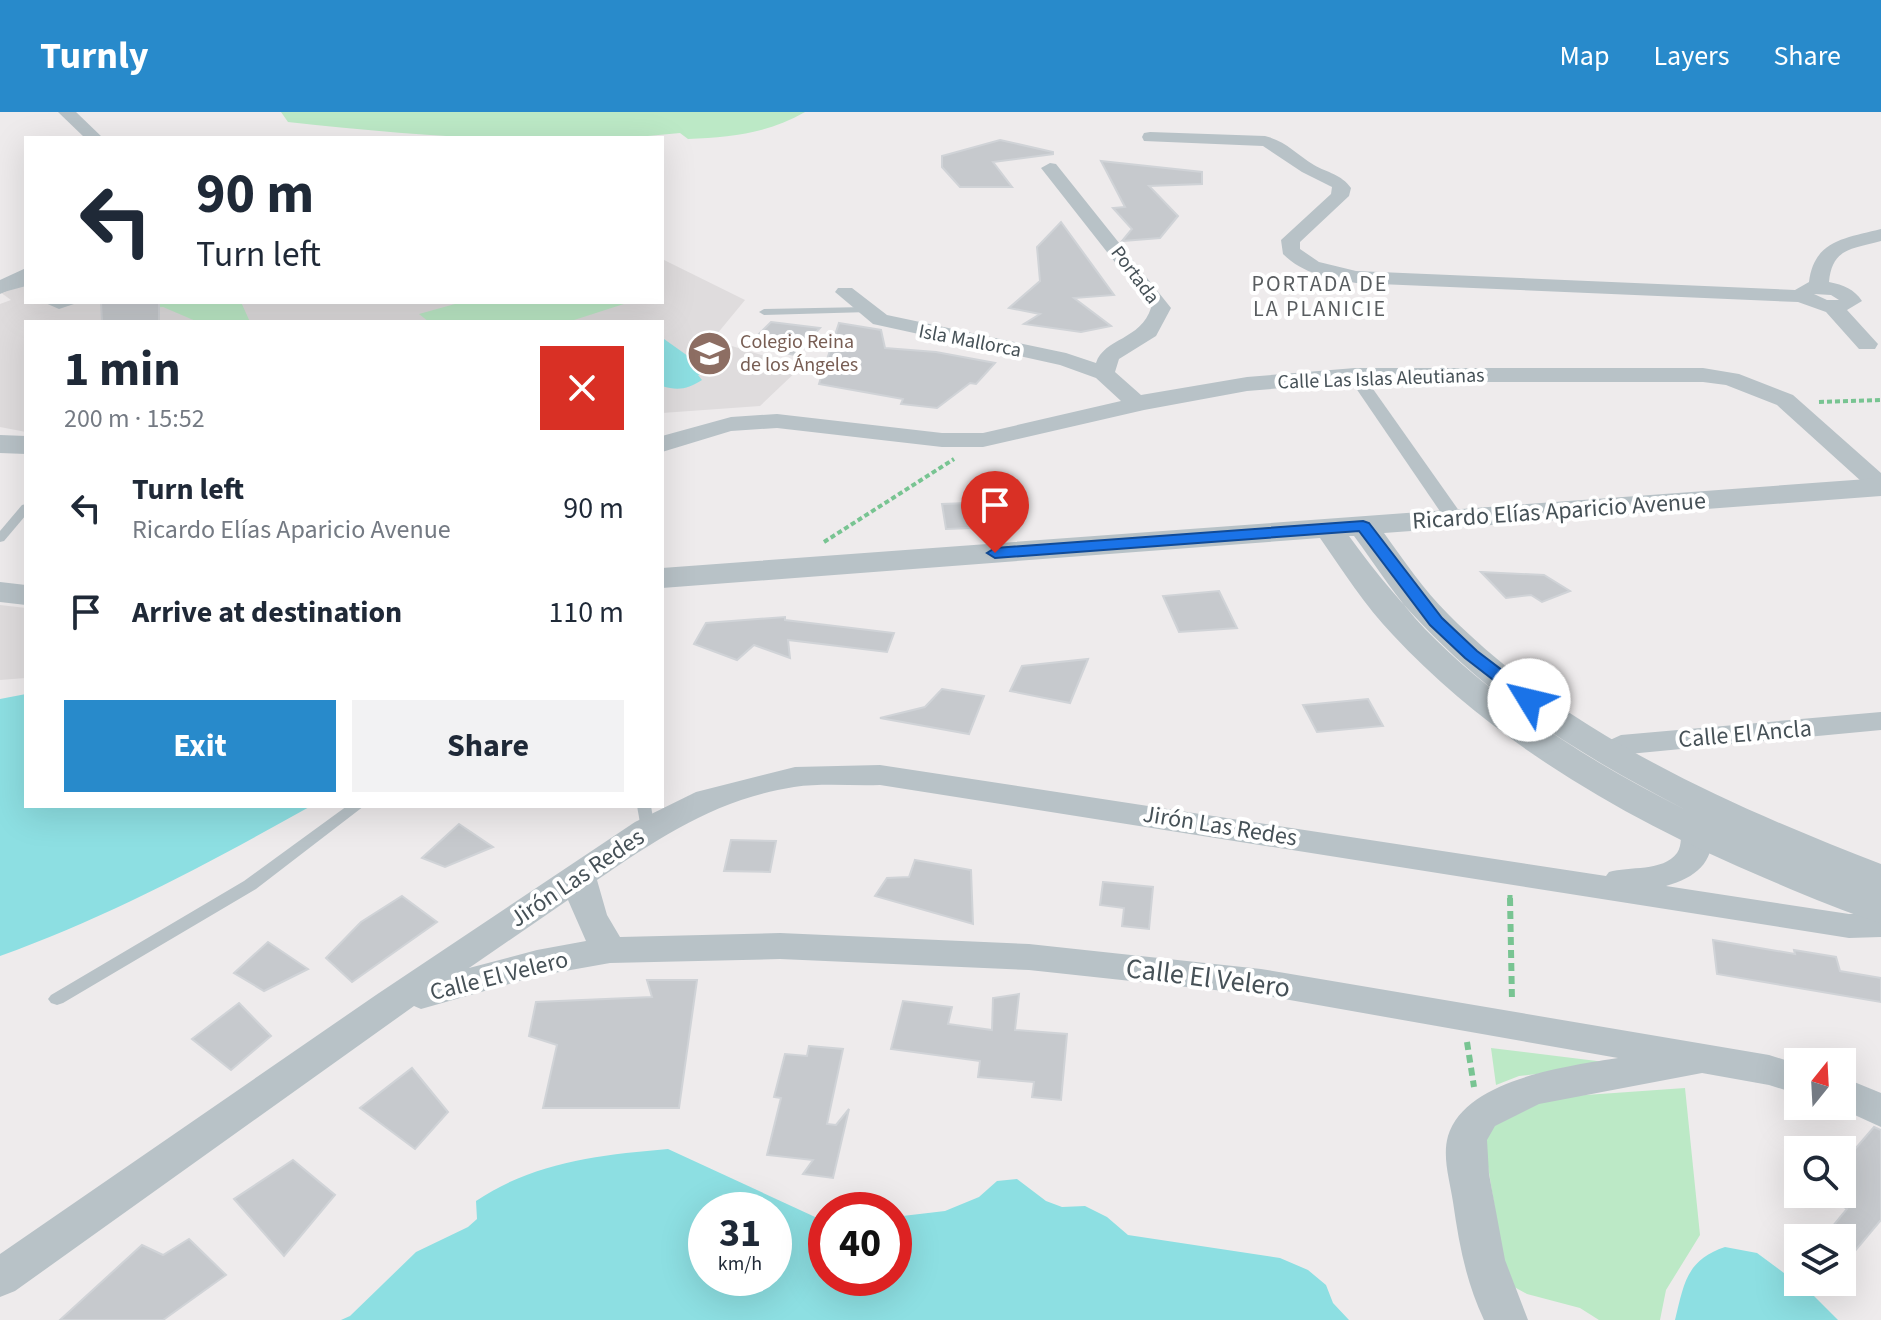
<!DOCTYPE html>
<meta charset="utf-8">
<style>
:root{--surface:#fff;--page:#f2f2f3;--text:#1f2937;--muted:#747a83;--accent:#288acb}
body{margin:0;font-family:"Source Sans 3",sans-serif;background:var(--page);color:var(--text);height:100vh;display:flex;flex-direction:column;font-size:30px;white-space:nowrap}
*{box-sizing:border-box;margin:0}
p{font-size:26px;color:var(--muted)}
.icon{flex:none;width:44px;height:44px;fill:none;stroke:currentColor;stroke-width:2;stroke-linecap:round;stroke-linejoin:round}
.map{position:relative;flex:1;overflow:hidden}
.drawer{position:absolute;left:24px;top:208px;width:640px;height:488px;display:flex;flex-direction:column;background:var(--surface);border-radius:0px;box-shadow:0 8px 32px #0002}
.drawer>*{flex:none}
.banner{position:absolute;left:24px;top:24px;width:640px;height:168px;border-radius:0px;box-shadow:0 8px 32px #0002;background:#fff;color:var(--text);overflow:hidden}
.needle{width:52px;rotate:18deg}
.fabs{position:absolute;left:1784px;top:936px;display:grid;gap:16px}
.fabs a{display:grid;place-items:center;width:72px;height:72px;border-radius:0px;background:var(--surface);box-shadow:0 8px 32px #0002;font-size:40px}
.speed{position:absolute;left:688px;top:1080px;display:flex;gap:16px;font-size:40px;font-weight:700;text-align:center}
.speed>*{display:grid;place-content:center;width:104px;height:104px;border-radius:50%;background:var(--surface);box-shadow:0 8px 32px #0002;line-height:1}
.speed small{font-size:20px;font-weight:400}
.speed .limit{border:12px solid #d22;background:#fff;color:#111}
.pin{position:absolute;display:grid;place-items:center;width:68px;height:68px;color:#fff;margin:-82px -34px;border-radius:50% 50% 50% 0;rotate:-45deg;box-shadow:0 0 8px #0007}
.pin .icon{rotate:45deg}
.me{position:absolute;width:88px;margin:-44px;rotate:306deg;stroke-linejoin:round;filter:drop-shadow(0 0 6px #0008)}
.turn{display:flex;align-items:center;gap:28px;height:168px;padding:0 40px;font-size:36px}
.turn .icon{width:104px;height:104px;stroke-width:2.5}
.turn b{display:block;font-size:56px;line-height:68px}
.round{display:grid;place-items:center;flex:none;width:84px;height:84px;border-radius:0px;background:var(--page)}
.overview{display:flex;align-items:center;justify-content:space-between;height:136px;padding:0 40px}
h1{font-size:48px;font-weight:700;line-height:60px}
.button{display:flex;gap:16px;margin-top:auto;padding:16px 40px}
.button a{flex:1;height:92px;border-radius:0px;background:var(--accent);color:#fff;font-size:32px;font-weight:700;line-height:92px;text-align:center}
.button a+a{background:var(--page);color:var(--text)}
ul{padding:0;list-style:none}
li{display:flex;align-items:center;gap:24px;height:104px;padding:0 40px}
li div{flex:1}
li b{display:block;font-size:30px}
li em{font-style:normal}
header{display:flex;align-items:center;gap:48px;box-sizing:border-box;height:112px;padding:0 40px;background:var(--accent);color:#fff}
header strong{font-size:38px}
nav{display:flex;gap:44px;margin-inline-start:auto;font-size:28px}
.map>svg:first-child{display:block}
.education{fill:#dfdcdd}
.green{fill:#bce9c6}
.water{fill:#8ddfe2;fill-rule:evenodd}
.building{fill:#c6c9cd;stroke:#d0d3d7;stroke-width:2}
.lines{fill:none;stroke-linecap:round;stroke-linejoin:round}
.path-far2{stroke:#78c492;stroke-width:4;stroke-dasharray:5 3;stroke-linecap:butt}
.path-far1{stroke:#78c492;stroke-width:5;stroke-dasharray:6 4;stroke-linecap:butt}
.path{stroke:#78c492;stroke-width:6;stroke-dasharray:8 5;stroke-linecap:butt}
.service{fill:#b8c2c7;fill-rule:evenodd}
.pedestrian{fill:#b8c2c7;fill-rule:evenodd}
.minor{fill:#b8c2c7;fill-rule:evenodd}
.tertiary{fill:#b8c2c7;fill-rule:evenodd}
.route{fill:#1a73e8;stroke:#114b97;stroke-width:2}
.labels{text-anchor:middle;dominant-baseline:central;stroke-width:8;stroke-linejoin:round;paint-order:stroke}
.far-street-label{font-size:20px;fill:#465157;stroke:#fff}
.far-education-label{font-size:20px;fill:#785e54;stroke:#fff;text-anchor:start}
.far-neighbourhood-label{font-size:22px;letter-spacing:2px;fill:#595d60;stroke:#fff}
.street-label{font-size:24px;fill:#465157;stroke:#fff}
.near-street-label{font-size:28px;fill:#465157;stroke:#fff}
</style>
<header>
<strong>Turnly</strong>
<nav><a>Map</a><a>Layers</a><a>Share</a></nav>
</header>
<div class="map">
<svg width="1881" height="1208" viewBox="0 0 1881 1208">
<rect width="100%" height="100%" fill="#eeebec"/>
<g class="education">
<path d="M662,147L745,188L712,228L801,255L760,294L662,301V210H26V320L0,315V192L11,188L0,180L26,169V190H662Z"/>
<path d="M0,493L26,496V566L0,568Z"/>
</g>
<g class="green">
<path d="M281,0H805C767,22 730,25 688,27L680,21C550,35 418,24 288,10Z"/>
<path d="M134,190H241L250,210H198L163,195L103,201Z"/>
<path d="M462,190H630L568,210H429L419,202Z"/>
<path d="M1491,936L1621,952L1519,964L1496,973Z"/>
<path d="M1685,976L1700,1123L1666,1178L1660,1208H1599L1580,1196L1527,1182L1507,1171L1483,1024L1498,1003L1529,987Z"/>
</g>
<g class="water">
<path d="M664,227L709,259L698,263L702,268C688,277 678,279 662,274V228Z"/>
<path d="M26,582V694H311C211,750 109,805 0,844V587Z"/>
<path d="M668,1037L826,1110V1166H894V1105L945,1099L979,1085L997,1069L1017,1067L1046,1089L1062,1095L1085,1094L1107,1105L1128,1123L1280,1146L1308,1158L1326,1173L1333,1191L1349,1208H341L350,1204L416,1140L468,1115L477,1107L476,1089C534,1050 599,1043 668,1037ZM706,1098H774V1166H706Z"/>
<path d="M1725,1135L1757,1141L1811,1181L1838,1208H1675C1684,1172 1686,1148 1725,1135Z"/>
</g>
<g class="building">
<path d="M1000,28L1053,40V42L993,50L1012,75H960L942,55V44Z"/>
<path d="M1101,49L1202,60V72L1149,74L1178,104L1160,126L1122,129L1132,117L1113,96L1125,95Z"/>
<path d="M1061,110L1114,183L1074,186L1111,214L1081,220L1024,212L1040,202L1009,196L1040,169L1037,135Z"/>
<path d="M101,190H159V210H102Z"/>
<path d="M771,210L820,216L794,243L755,234L758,231L751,230Z"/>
<path d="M839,211L881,218L885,236L936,240L995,251L976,272L970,271L937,296L901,292L903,287L819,272Z"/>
<path d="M995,390L1000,415L946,417L942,392Z"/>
<path d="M1481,460L1544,463L1570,479L1542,490L1531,483L1506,486Z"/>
<path d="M1219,479L1237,516L1179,520L1163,484Z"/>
<path d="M785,505V508L894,521L887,540L788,528L790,546L754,533L737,548L694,532L706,511Z"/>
<path d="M1088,547L1070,591L1010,579L1022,554Z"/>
<path d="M942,577L984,584L969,622L880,606L925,595Z"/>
<path d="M1368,587L1383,614L1317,620L1303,593Z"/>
<path d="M459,712L493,735L445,755L422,746Z"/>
<path d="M731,728L776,729L770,760L724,759Z"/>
<path d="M915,748L971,758L973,812L875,784L887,766L909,765Z"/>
<path d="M1103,770L1153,775L1149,817L1122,814L1124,796L1100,793Z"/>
<path d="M402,784L437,810L352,870L326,846L361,810Z"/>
<path d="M1713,828L1795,842L1794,838L1836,845L1840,859L1881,866V890L1717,862Z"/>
<path d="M268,830L308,857L264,879L234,861Z"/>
<path d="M647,868H697L679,996H543L557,933L529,924L536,890L652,885Z"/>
<path d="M1019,882L1015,918L1067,922L1061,988L1032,985L1034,970L978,965L980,949L891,937L903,889L952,895L948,912L992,918L993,886Z"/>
<path d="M239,891L271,924L231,958L192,927Z"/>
<path d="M809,934L843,937L827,1012L836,1013L849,997L833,1066L803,1062L813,1048L767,1043L781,986L774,985L785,942L807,944Z"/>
<path d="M412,956L448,1000L415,1037L360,996Z"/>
<path d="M1874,1015L1881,1018V1108L1855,1139L1842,1131V1126L1827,1121L1847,1097L1842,1094V1052Z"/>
<path d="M293,1048L335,1083L284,1144L234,1087Z"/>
<path d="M189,1127L226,1163L163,1208H60L142,1133L163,1143Z"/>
</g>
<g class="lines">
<g class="path-far2">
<path d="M1819,290L1881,288"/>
<path d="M824,430L954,347"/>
</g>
<path class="path-far1" d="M1510,783V788"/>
<g class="path">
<path d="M1510,786L1512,889"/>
<path d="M1467,930L1474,975"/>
</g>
<g class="service">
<path d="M26,168V174L0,181V175Z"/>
<path d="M43,190H80L59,197Z"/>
<path d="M866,195L869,196V200L764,203L759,200L764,197Z"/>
<path d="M26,392V403L4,429L0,430V419L22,393Z"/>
<path d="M347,694H364L256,777L63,891L57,893L51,891L48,887L51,883L244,769Z"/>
<path d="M637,694H651L655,718L652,722H642Z"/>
</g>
<path class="pedestrian" d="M1355,258L1361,260L1462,403L1464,407L1462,411H1448L1347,263Z"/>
<g class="minor">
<path d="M58,0H76L103,26H85Z"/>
<path d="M1150,20L1265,24C1286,29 1296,42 1314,53C1328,61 1341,62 1351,76L1349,84L1300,130V137L1319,150L1356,159L1795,178L1809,170C1814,128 1846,126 1881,117V129C1852,137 1832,136 1829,170C1844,173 1854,177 1862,189L1847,198L1878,232L1875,237H1859L1826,200L1798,190L1356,171C1329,166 1303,162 1283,142L1281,128L1331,82L1332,75L1302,60L1263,34L1144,29L1142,25L1144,21ZM1814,182L1831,183L1839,188H1827Z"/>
<path d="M1050,51L1056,52L1171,196L1156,224L1119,247L1115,260L1141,283L1247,265L1355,256H1703L1739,262L1793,283L1881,361V381L1872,379L1777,293L1726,273L1703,270H1355L1247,279L1144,298L983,335H942L777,316L731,319L662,340V324L731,305L777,302L942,321H983L1121,289L1096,266L1060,253L873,212L835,180L838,176H852L887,203L1066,241L1096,251C1104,226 1141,228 1151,196L1041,56Z"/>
<path d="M26,156V170L0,182V168Z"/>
<path d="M1881,600V618L1629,642L1610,650L1599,647L1595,640L1599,633L1621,623Z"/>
<path d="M880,653L1606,764L1609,760C1629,754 1663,760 1677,741C1683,733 1679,721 1685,711L1697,708L1709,711L1713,719C1713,752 1696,765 1666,774L1849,802L1881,801V825L1849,826L880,673C852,674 822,671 794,675C717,687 660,725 597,768L607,803L620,825L780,821L1029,832L1261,857L1769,943L1798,952V982L1769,973L1702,961L1539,992L1495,1014L1487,1028L1489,1062L1505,1148L1528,1208H1484C1466,1170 1459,1132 1453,1090C1450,1069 1442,1045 1448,1024C1465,967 1568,954 1618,946L1261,883L1029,858L780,847L610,851L537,864L421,897L414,894L15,1179L0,1185V1142L376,883L635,710L696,680L795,655ZM568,788L586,829L537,838L469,856Z"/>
<path d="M1842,965L1881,981V1015L1835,994H1842Z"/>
</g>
<g class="tertiary">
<path d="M0,323L26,324V342L0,341Z"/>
<path d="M1881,366V384L1384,421C1404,449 1424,478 1448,502C1567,622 1726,692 1881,752V811C1842,799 1805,783 1767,767C1629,709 1496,633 1393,523C1365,494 1343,459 1320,426L662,476V456ZM1349,424H1354C1377,455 1398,489 1425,517C1500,594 1591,649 1686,698C1545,627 1442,553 1349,424Z"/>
<path d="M0,470L26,473V493L0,490Z"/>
</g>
</g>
<path class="route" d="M1363,409L1369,411L1442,506L1477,539L1536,584L1538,588L1536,591H1523L1465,546L1430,513L1359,419L995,446L987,441L995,436Z"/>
<defs>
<symbol id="school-disc" viewBox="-11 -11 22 22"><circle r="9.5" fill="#8d6e63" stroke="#fff"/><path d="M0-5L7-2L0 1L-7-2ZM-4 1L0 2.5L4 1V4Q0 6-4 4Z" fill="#fff"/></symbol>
</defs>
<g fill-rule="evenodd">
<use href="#school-disc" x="684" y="216" width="51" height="51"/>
</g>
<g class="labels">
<g class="far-street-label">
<text transform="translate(1135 163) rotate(53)">Portada</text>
<text transform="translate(970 229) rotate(11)">Isla Mallorca</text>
<text transform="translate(1381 267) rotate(-2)">Calle Las Islas Aleutianas</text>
</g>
<g class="far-education-label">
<text x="740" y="230">Colegio Reina<tspan x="740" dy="23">de los Ángeles</tspan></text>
</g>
<g class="far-neighbourhood-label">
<text x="1320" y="172">PORTADA DE<tspan x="1320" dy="25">LA PLANICIE</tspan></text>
</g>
<g class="street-label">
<text transform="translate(1559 399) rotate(-4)">Ricardo Elías Aparicio Avenue</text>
<text transform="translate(1745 622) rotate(-5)">Calle El Ancla</text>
<text transform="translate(1220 714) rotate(9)">Jirón Las Redes</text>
<text transform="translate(577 766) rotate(-34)">Jirón Las Redes</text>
<text transform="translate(499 864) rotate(-14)">Calle El Velero</text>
</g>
<g class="near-street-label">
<text transform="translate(1208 866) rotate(7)">Calle El Velero</text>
</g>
</g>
</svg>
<div class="fabs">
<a><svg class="needle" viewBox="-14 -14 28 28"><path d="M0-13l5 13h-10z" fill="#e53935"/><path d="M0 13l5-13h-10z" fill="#747a83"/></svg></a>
<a><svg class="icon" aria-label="search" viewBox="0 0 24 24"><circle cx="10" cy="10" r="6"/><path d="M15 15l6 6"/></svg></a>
<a><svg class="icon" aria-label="layers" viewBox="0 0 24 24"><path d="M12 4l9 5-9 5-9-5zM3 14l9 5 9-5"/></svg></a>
</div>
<div class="speed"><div>31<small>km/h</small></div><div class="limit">40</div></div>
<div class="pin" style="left:995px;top:441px;background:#d93025"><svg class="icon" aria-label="arrive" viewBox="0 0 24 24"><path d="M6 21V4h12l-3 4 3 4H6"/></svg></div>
<svg class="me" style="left:1529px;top:588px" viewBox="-20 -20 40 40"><circle r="19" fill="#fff"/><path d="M0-13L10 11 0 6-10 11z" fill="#1a73e8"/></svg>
<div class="banner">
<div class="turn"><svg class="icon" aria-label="left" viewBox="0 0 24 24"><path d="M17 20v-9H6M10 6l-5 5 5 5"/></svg><div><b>90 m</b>Turn left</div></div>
</div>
<section class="drawer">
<div class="overview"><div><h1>1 min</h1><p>200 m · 15:52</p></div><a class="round" style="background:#d93025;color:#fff"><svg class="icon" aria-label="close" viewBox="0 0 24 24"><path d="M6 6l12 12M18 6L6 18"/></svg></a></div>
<ul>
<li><svg class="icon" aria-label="left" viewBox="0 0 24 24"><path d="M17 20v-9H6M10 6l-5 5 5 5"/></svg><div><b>Turn left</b><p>Ricardo Elías Aparicio Avenue</p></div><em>90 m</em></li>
<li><svg class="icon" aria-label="arrive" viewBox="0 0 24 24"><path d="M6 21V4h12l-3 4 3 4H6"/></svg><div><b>Arrive at destination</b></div><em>110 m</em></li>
</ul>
<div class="button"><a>Exit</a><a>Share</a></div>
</section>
</div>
